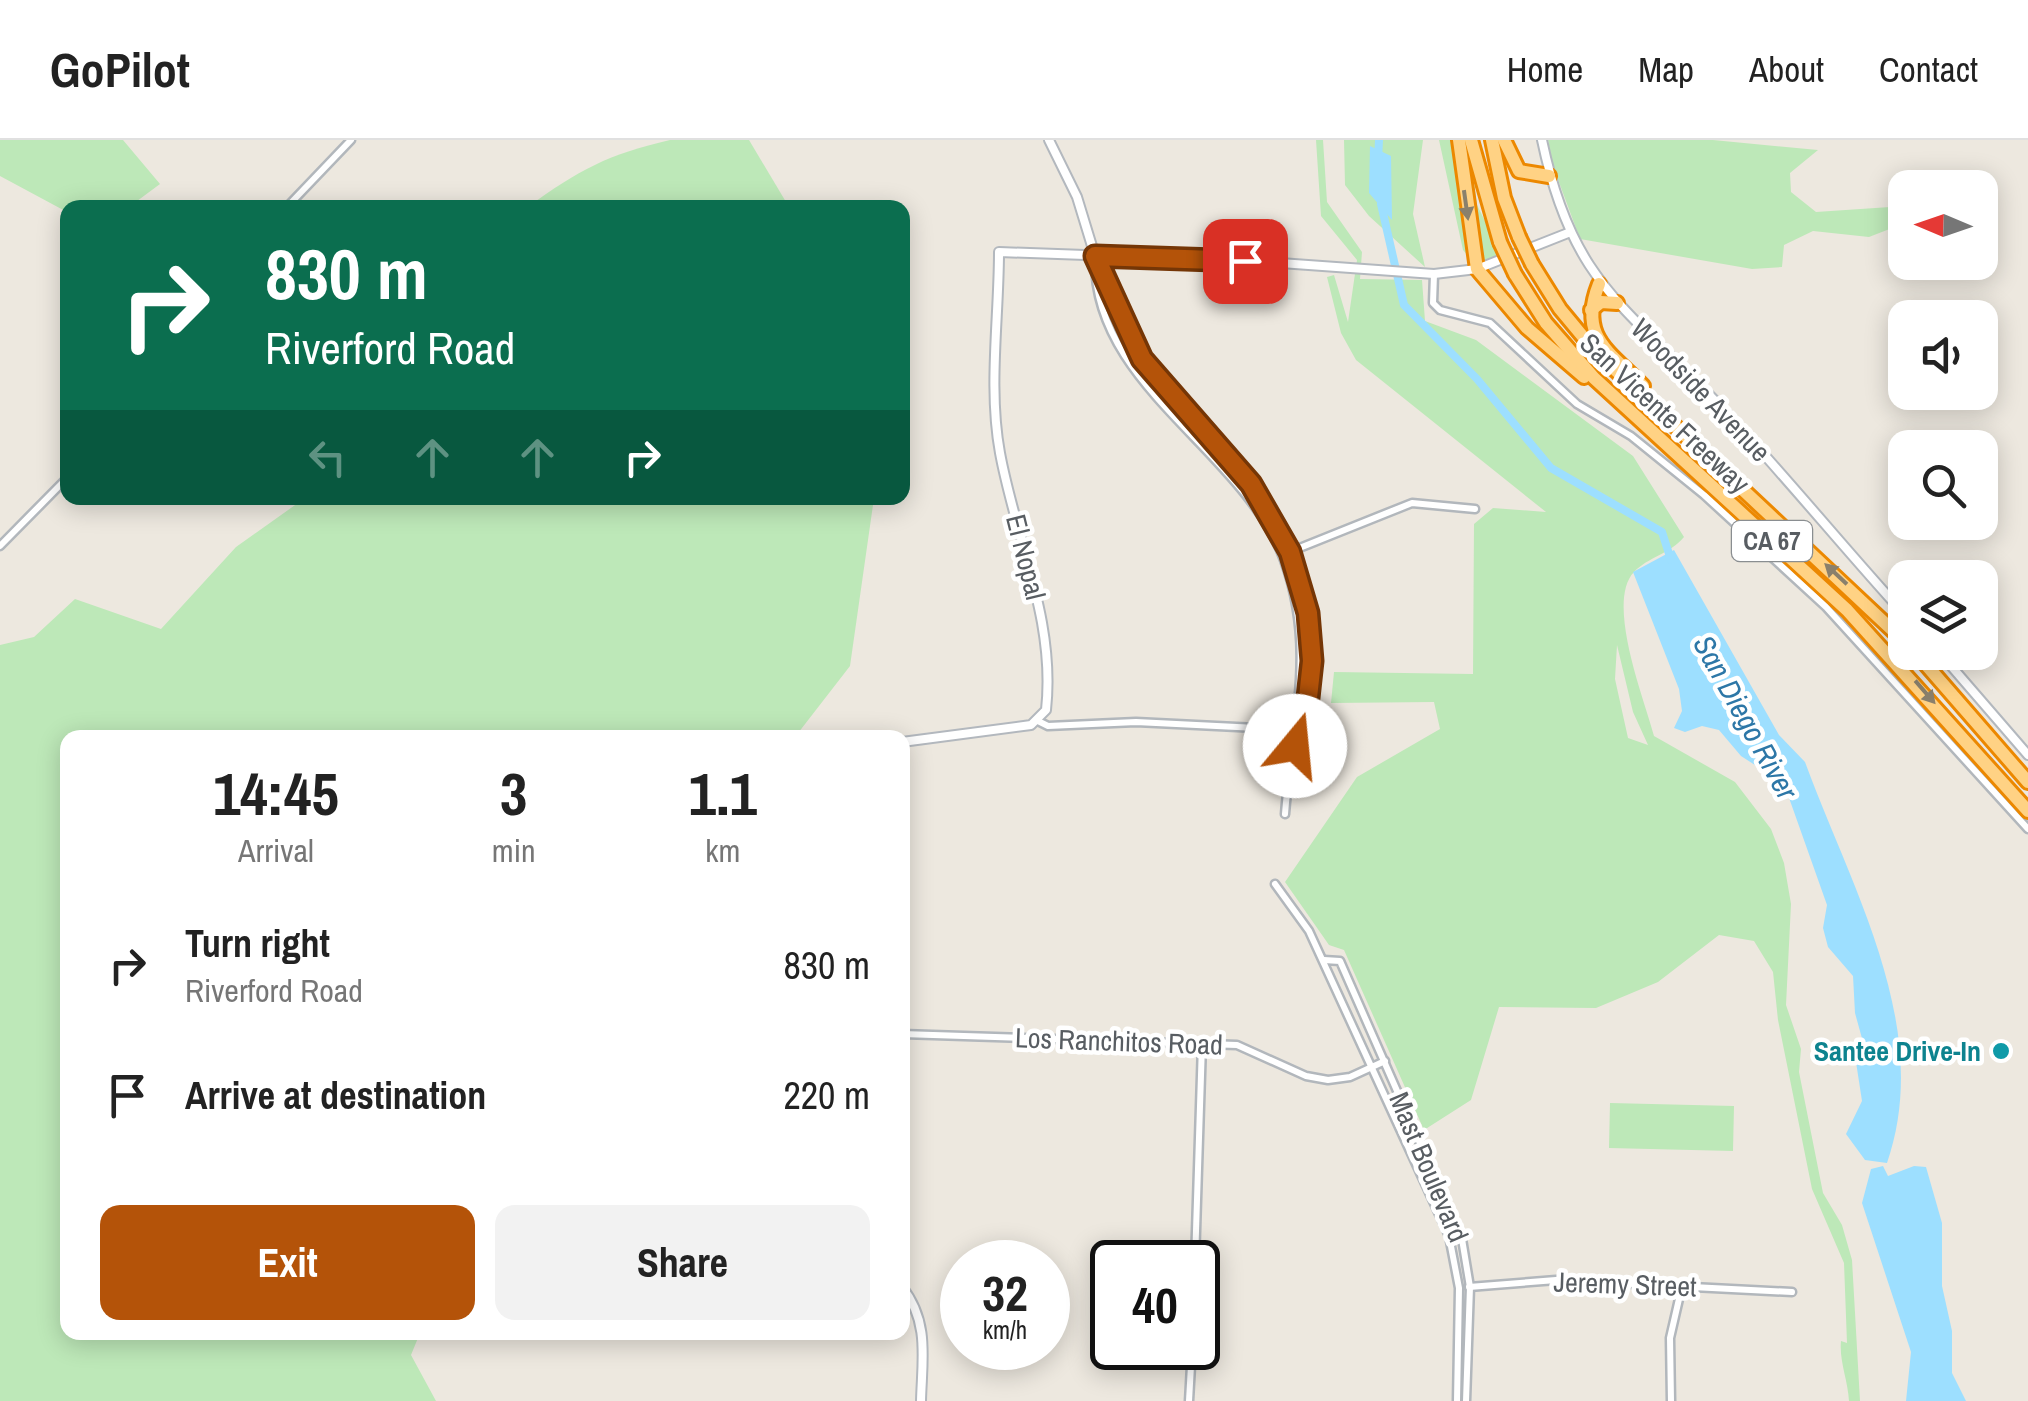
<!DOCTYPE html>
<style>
:root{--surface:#fff;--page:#f2f2f2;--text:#222;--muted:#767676;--line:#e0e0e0;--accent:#b45309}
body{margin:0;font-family:"Archivo Narrow",sans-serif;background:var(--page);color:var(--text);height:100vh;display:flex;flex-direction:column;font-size:38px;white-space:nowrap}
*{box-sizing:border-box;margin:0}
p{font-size:32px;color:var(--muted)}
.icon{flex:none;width:55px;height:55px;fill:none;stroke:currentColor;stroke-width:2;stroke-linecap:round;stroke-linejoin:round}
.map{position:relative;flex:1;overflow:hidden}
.sheet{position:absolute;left:60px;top:590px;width:850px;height:610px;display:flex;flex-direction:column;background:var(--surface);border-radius:20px;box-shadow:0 5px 25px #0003}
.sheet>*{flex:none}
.top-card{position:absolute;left:60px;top:60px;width:850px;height:305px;border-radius:20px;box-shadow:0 5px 25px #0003;background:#0b6e4f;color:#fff;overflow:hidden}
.needle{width:65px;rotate:272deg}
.fabs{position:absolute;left:1888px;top:30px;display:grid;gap:20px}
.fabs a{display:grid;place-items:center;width:110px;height:110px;border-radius:20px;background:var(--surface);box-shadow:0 5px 25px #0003;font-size:50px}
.speed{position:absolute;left:940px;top:1100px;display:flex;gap:20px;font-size:50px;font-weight:700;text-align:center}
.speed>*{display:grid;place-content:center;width:130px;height:130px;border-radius:50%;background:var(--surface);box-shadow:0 5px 25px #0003;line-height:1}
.speed small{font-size:25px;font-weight:400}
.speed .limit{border:5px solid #111;border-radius:15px;background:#fff;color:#111}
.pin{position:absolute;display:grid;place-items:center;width:85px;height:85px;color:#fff;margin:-42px;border-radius:20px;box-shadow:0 5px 15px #0006}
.me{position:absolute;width:110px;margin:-55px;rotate:17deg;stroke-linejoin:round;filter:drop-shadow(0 0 8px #0008)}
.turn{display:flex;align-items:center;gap:35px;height:210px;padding:0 40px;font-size:45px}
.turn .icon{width:130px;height:130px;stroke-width:2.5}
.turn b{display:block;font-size:70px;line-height:85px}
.lanes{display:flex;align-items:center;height:95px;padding:0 40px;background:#0003;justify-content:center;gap:50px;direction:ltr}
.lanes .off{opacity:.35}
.eta{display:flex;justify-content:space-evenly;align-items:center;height:170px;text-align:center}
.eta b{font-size:60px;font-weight:800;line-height:70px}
.action{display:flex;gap:20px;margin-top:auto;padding:20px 40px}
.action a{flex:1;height:115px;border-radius:20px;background:var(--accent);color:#fff;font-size:40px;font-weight:800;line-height:115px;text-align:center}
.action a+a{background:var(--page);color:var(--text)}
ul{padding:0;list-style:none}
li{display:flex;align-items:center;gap:30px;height:130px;padding:0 40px}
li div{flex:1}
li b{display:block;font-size:38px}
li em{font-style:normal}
header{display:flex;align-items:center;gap:60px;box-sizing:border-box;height:140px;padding:0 50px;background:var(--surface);border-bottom:2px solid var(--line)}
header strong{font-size:48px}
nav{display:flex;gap:55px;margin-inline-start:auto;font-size:35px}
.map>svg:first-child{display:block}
.green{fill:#bde8b8;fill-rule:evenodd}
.water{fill:#9ddfff}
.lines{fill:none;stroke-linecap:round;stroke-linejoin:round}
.river{stroke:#9ddfff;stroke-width:8}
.tertiary-casing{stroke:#b2b7bc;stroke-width:11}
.secondary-casing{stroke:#b3b8be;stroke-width:12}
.motorway-casing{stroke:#ec8800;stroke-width:18}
.tertiary{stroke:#fff;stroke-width:6}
.secondary{stroke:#fff;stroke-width:8}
.motorway{stroke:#ffd284;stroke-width:12}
.motorway-bridge-casing{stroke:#ec8800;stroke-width:18;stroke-linecap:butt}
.motorway-bridge{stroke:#ffd284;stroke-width:12}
.oneway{fill:#8a806c}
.route-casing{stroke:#753606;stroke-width:25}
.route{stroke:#b45309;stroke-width:18}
.culture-dot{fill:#0f9aa8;stroke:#fff;stroke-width:4}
.labels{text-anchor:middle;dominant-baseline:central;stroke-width:9;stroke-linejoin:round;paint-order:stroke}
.shield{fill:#fff;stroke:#8a8e91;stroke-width:2.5}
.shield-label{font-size:25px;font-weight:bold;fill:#585d62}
.street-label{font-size:28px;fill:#585d62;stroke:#fff}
.culture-label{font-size:28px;font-weight:bold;fill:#0d838f;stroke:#fff;text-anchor:end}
.water-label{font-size:30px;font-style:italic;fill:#2d77a7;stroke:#fff}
</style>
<header>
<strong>GoPilot</strong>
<nav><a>Home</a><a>Map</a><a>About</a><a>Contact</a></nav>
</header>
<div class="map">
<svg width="2028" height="1261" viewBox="0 0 2028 1261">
<rect width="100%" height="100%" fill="#ede8df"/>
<g class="green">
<path d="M0,0H123L160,44L129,67L68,68L67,72L0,36Z"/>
<path d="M670,0H749L789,67H528C578,30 609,14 670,0Z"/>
<path d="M1316,0H1323L1327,62L1362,112L1360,139L1422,140L1425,181L1476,200L1633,316L1684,397C1670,414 1648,417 1634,432C1605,462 1645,561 1654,596L1735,642L1771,689L1784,723L1791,764L1786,865L1801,909L1799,932L1823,1053L1842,1085L1852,1120L1860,1261H1849C1848,1240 1839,1221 1841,1201L1847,1203L1844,1123L1812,1049L1778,880L1773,832L1754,801L1719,795L1658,842L1596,868L1499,867L1471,960L1424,990L1344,810L1329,805L1285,742L1357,637L1440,589L1434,562L1331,563L1334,532L1473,534L1474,384L1493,368L1546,372L1356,220L1341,193L1327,137L1334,135L1348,182L1357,120L1321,76ZM1617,505L1633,572L1648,605L1628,598L1615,539Z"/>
<path d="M1344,0H1423L1413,74L1425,127L1369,76L1345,45Z"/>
<path d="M1439,0H1468L1477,65L1502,115L1477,126L1463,110Z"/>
<path d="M1548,0H1713L1818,10L1790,33L1791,52L1816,72L1905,66V83L1869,97L1813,91L1784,105L1782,127L1752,129L1580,99L1553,26Z"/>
<path d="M305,358H874L850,526L795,597L68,598V1192L420,1193L411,1215L436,1261H0V505L34,497L75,459L161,489L236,407Z"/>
<path d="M1610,963L1734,966L1733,1011L1609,1008Z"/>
</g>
<g class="water">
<path d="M1370,6L1391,16L1392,80L1369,53Z"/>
<path d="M1674,410L1779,595L1805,622C1851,748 1934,887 1887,1023L1865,1020L1846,994L1862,961L1854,909L1863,902L1855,873L1853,836L1828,807L1823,788L1827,765L1788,655L1775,638L1741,616L1719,590L1702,586L1685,592L1674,588L1682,571L1679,549L1633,432Z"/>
<path d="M1883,1026L1888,1036L1914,1026L1926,1027L1942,1083V1146L1952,1191V1233L1966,1261H1906L1911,1212L1862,1063L1871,1029Z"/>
</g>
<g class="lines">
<g class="river">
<path d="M1378,20L1379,0"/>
<path d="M1381,64L1404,165L1477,239L1551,328L1662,392L1671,420"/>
</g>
<defs>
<g id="tertiary">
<path d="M286,68L351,0"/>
<path d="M1095,116C1091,246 1243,308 1284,420C1317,512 1292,582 1285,674"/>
<path d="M1095,116C1117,146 1120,187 1142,219C1210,321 1309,368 1312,508C1313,535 1312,565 1299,589"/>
<path d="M1434,134L1433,163L1440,170L1490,183L1577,264L1631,296L1704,355L1826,467L2028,689"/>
<path d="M0,406L68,337"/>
<path d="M1287,413L1412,363L1475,369"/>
<path d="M1038,581L1048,586L1136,582L1298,590"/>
<path d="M1275,744L1309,791L1449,1096L1459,1148L1457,1261"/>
<path d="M1324,820L1340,821L1462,1099L1470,1147L1466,1261"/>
<path d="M902,894L1237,905L1306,936L1328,940L1350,937L1385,921"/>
<path d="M1195,1122L1202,904"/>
<path d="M1469,1147L1556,1140L1792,1152"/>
<path d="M1189,1261L1192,1208"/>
<path d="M1671,1261L1670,1198L1682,1146"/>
</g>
<g id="secondary">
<path d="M1049,0L1077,57L1095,116"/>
<path d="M1542,0C1572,143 1625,165 1719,265C1783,333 1842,406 1905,475"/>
<path d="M1939,512L2028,615"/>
<path d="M902,602L1031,585L1046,570C1056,481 1016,400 1000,313C988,248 999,178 999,112L1252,121L1434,134L1477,129L1568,93"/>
<path d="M902,1147C930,1182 922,1220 921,1261"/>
</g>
<g id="motorway">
<path d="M1459,0L1477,129L1527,188L1584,237"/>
<path d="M1471,0L1500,102"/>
<path d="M1492,0L1504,58L1519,97"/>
<path d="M1504,0L1519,31L1549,36"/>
<path d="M1532,124L1560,169L1594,210L1905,502"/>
<path d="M1515,134L1546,183L1594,238L1847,470L2028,671"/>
<path d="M1599,144C1578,197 1609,211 1643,246"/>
<path d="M1591,170L1601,162L1617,163"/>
<path d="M1915,512L2028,642"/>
</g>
</defs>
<use href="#tertiary" class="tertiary-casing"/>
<use href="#secondary" class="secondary-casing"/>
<use href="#motorway" class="motorway-casing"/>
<use href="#tertiary" class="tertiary"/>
<use href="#secondary" class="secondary"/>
<use href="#motorway" class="motorway"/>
<defs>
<g id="motorway-bridge">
<path d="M1519,97L1532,124"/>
<path d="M1500,102L1515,134"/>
</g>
</defs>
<use href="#motorway-bridge" class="motorway-bridge-casing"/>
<use href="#motorway-bridge" class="motorway-bridge"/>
</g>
<defs><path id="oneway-solid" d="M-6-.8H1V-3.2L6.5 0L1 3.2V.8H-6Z" transform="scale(2.5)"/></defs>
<g class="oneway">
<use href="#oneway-solid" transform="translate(1466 65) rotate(82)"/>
<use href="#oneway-solid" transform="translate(1836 434) rotate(-137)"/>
<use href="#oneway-solid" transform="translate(1925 552) rotate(49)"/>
</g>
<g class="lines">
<defs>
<path id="route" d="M1245,121L1095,116L1142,219L1251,344L1290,412L1308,473L1312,521L1306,576L1295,606"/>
</defs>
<use href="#route" class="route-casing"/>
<use href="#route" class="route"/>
</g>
<circle class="culture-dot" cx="2001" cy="911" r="10"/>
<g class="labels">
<rect class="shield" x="1732" y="381" width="80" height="40" rx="8"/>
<g class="shield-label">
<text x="1772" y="401">CA 67</text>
</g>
<g class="street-label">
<text transform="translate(1701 250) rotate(46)">Woodside Avenue</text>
<text transform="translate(1665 273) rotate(43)">San Vicente Freeway</text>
<text transform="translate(1026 417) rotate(76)">El Nopal</text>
<text transform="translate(1119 901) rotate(2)">Los Ranchitos Road</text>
<text transform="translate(1429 1027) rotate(67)">Mast Boulevard</text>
<text transform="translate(1625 1144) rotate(2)">Jeremy Street</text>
</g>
<g class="culture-label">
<text x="1981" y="911">Santee Drive-In</text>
</g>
<g class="water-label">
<text transform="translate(1746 577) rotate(61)">San Diego River</text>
</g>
</g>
</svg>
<div class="fabs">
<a><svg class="needle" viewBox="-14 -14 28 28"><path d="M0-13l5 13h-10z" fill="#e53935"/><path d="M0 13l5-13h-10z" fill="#767676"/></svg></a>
<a><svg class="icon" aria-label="sound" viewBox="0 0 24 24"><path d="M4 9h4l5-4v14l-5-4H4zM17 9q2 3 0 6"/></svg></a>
<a><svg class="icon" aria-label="search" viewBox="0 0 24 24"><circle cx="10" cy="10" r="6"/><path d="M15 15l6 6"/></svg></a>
<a><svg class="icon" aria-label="layers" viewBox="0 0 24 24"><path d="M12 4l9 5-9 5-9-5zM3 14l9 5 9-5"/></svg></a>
</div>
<div class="speed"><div>32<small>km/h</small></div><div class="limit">40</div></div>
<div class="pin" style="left:1245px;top:121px;background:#d93025"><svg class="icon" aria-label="arrive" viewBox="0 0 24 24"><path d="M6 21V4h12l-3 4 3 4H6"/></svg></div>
<svg class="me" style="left:1295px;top:606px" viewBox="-20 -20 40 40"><circle r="19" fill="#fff"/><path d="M0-13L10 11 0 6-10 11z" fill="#b45309"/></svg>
<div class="top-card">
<div class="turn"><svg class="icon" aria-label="right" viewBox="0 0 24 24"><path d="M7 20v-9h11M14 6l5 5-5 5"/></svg><div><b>830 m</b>Riverford Road</div></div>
<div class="lanes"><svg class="icon off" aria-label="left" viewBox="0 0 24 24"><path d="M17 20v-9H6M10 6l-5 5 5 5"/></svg><svg class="icon off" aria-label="ahead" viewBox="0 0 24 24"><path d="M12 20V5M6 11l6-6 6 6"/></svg><svg class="icon off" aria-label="ahead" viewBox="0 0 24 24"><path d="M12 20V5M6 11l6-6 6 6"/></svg><svg class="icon" aria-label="right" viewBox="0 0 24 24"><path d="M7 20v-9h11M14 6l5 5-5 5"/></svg></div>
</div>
<section class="sheet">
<div class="eta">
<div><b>14:45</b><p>Arrival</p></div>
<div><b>3</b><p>min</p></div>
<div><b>1.1</b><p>km</p></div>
</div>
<ul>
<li><svg class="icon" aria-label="right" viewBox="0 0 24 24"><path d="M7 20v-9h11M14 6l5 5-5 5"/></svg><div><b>Turn right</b><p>Riverford Road</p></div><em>830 m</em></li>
<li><svg class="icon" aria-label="arrive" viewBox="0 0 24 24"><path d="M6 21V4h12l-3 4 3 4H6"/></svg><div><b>Arrive at destination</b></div><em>220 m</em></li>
</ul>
<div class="action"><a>Exit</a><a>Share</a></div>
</section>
</div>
